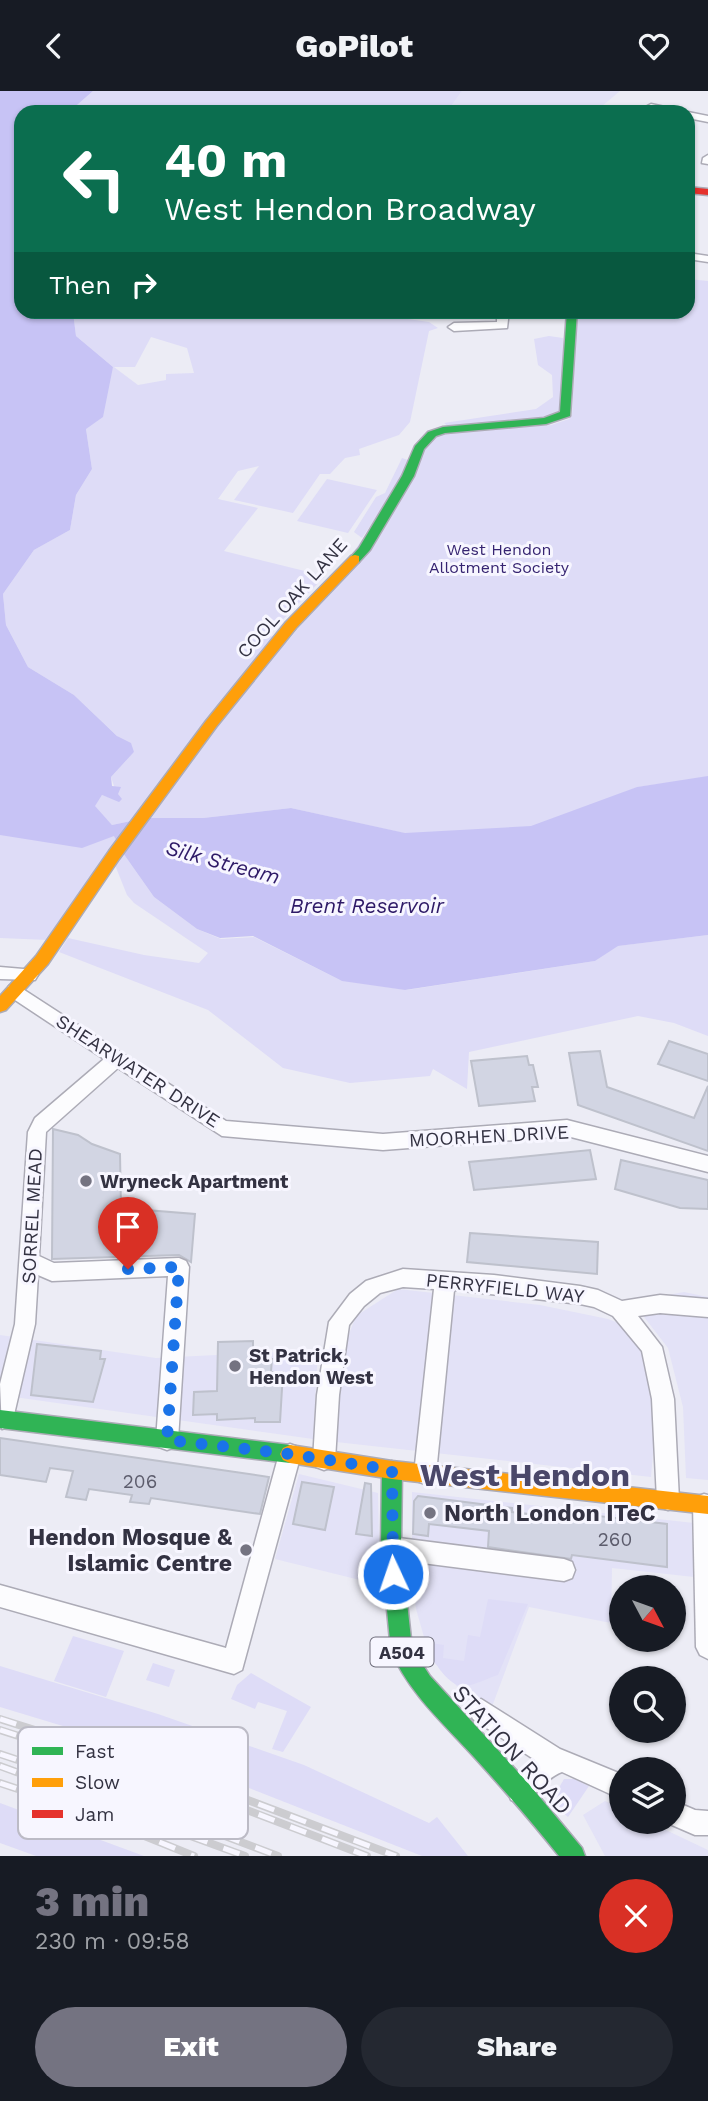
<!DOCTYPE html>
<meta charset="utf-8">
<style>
:root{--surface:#171b24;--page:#242831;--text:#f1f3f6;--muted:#9ea1a6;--accent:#747381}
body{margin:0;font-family:"Work Sans",sans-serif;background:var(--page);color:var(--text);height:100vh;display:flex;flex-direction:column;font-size:26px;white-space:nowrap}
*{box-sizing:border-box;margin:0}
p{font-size:23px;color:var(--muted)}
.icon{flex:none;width:38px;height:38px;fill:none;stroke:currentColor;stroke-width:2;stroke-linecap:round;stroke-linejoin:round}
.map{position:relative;height:1765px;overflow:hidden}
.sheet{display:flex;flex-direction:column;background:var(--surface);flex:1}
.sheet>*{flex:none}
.guide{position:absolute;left:14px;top:14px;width:681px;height:214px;border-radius:21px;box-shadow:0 2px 5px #0004;background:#0b6e4f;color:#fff;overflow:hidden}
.needle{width:46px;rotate:131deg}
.buttons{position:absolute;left:609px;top:1484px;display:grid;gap:14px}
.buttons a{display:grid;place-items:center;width:77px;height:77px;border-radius:50%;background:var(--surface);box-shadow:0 2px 5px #0004;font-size:35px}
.pin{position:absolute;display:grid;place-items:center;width:60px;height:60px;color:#fff;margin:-72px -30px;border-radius:50% 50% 50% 0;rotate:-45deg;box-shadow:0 0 7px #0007}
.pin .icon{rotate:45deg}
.me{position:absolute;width:77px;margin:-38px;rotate:357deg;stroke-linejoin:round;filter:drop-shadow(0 0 5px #0008)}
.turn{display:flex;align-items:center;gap:24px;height:147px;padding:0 35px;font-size:32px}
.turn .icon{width:91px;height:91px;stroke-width:2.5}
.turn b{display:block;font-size:49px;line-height:60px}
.then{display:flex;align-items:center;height:66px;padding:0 35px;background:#0003;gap:14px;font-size:26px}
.round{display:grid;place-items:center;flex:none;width:74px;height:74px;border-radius:37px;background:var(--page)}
.overview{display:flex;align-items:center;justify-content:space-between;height:119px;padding:0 35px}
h1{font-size:42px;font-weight:800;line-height:52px;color:var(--accent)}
.action{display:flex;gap:14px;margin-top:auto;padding:14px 35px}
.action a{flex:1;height:80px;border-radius:42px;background:var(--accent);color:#fff;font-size:28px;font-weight:800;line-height:80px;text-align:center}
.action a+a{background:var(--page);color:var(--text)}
header{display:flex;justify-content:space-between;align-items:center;height:91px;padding:0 35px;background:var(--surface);font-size:32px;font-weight:800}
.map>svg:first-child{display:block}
.built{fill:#e3e2f7}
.green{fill:#dedcf7;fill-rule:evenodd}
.water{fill:#c7c3f5}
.building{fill:#d2d5e3;stroke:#bec1cc;stroke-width:2}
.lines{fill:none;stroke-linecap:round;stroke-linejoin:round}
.street-casing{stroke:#acabb6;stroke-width:3}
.fast-casing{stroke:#acabb6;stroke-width:3}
.slow-casing{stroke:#acabb6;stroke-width:3}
.jam-casing{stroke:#acabb6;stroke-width:3}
.street{fill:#fcfcfe;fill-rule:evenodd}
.fast{fill:#30b455;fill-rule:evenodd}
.slow{fill:#ff9f0a;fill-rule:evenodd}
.jam{fill:#e5322d;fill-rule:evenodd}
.rail-casing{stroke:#ccccd0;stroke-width:8}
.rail{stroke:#f7f6ff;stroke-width:5;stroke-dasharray:17;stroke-linecap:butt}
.route{stroke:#1a73e8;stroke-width:12;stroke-dasharray:0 21.6}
.poi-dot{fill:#747381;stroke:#f7f6ff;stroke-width:2.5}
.labels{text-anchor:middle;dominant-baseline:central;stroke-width:6;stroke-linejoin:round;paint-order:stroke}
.far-park-label{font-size:16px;fill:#362471;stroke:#f7f6ff}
.shield{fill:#f7f6ff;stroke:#6e6d7b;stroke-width:2}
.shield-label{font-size:18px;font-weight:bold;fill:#333242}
.street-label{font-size:19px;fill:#333242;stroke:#f7f6ff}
.poi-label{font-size:19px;font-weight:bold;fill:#333242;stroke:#f7f6ff;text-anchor:start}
.near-number-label{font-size:19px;fill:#5d5d6d}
.water-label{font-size:21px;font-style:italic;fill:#2e1a67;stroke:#f7f6ff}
.near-poi-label{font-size:23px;font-weight:bold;fill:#333242;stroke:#f7f6ff;text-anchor:start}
.near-street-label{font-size:23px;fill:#333242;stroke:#f7f6ff}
.near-district-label{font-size:32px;font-weight:bold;fill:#4a4769;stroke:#f7f6ff}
.key{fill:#f7f6ff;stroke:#bcbbc6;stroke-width:2}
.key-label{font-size:19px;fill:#333242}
</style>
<header><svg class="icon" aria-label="back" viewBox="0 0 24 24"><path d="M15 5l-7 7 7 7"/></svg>GoPilot<svg class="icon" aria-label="heart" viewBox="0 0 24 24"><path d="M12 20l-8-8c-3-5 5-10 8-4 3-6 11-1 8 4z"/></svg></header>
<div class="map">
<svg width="708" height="1765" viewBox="0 0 708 1765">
<rect width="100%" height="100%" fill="#ececf5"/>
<g class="built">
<path d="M462,0H620L595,21H447Z"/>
<path d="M398,1198L540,1214L608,1228L631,1237L651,1267L657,1316L651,1386L336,1351L344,1256L356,1225Z"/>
<path d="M684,1201L708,1206V1389L686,1387L683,1316L668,1257L641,1222L663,1205Z"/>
<path d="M0,1244L156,1267L318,1259L313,1348L0,1304Z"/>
<path d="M299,1383L378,1402L380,1494L275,1468Z"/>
<path d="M412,1401L694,1432V1486L612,1477L611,1532L529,1516L493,1613L472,1611L430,1567L416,1518L412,1483Z"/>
<path d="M605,1710L621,1717V1731H649L708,1759V1765H605L583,1724Z"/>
</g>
<g class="green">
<path d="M93,0H462L447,21H69Z"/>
<path d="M688,188L708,190V686L638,696L533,736L408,743L291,717L203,727H145L112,734L94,715L102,704L119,710L111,686L134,661L74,604L28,576L6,534L3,503L34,459L70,439L76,404L92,378L86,338L113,276L76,245L73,221L352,220L429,231L438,237L429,240L410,331L399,344L359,358L360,364L345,367L330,383H320L293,422L234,409L259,375L238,380L218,408L258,417L224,460L325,485L268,544L287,551L316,515L427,355L440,343L551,334L569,328L572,323L577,221L688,220ZM151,246L187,257L194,282L166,283V289L138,294L114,276H135Z"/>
<path d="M549,245L563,247L564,317L556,326L450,337L444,332L536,318L553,306L552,284L538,274L534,248Z"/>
<path d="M402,367L408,369L402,388L362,447L354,441L376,406L385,402Z"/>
<path d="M327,388L377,399L348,442L297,430Z"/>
<path d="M0,744L115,745L117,751L48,849L0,847Z"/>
<path d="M123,762L154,806L197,838L221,848L254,846L340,889L407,899L595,870L617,855L708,844V945L674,932L638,925L469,961L467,998L433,978L430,985L350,992L283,977L208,919L59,861L68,847L144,864L199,872L208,862L134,812L127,804L115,774Z"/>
<path d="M488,1508L528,1513L498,1584C488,1587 476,1594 465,1595C447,1597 431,1565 423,1551L444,1554L443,1567L464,1570L468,1544L480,1546Z"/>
<path d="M73,1545L124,1560L106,1606L54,1590Z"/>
<path d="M153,1572L175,1579L169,1596L146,1589Z"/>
<path d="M0,1575L158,1623L304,1674L429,1732L437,1726L468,1765H422L185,1672L0,1616Z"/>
<path d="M251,1582L311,1616L283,1661L272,1658L287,1620L258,1611L255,1618L231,1608L237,1594Z"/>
<path d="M564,1688H574L589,1695L568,1726L560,1719L556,1702Z"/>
<path d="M0,1712L144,1765H36L0,1752Z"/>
</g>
<path class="water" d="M0,0H93L69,21H21V220L73,221L76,245L113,276L103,326L86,338L92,378L76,404L70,439L34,459L3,503L6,534L28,576L74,604L117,645L131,652L134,661L111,686L112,695L121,696L118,703L122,708L119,711L102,704L95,715L112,734L145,727H203L291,717L405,742L531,735L637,696L708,685V844L618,855L595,870L405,899L342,890L253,845L220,847L197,838L154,806L123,762L114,745L82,757L0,744Z"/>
<g class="building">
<path d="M669,950L708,963V990L658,973Z"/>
<path d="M600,960L607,996L694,1027L708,995V1060L578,1014L569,962Z"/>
<path d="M527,965L529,974H533L538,996H532L535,1010L479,1015L471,970Z"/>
<path d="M53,1038L78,1044L92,1053L120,1063L121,1117L195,1123L191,1171L179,1164L52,1168Z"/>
<path d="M590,1059L596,1088L474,1099L469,1071Z"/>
<path d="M621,1069L708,1089V1118L680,1117L615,1098Z"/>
<path d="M470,1142L598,1151L597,1183L467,1171Z"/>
<path d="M253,1250V1268H272L271,1281H283L280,1331H255V1327L217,1329V1323L193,1324L194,1301L217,1300L218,1251Z"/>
<path d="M37,1253L101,1260L100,1268H105L93,1311L31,1304Z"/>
<path d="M0,1347L180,1373L269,1386L260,1423L151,1407L149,1413L130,1411L132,1404L89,1398L86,1409L66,1406L73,1380L50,1377L46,1391L0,1384Z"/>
<path d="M302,1391L334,1396L325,1439L293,1433Z"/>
<path d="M365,1392L371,1393L372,1445L356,1443Z"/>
<path d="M418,1405L512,1417V1421L590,1430V1424L667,1433V1476L572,1464L571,1468L488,1456L489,1440L429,1433L428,1445L413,1443L414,1410Z"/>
</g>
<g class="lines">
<defs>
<g id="street">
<path d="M651,13L679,19L680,21H636Z"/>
<path d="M688,21L708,25V31L688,27Z"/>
<path d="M708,64V73L702,72L703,67Z"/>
<path d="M688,162L708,165V171L688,168Z"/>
<path d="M497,220H509L507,237L454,240L448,236L454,232L497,231Z"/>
<path d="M0,876L35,879L38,884L35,889L0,888Z"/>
<path d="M15,893L226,1030L383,1043L567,1029L708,1065V1081L567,1045L383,1059L222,1045L118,977L46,1041L39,1165L54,1172L179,1167L186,1170L189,1176L178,1349L175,1356L167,1359L159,1356L156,1349L168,1185L52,1190L38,1184L35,1233L13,1328L10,1335L2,1338L0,1293L15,1233L28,1041L35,1027L104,968L9,905L6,900L9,895Z"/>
<path d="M403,1178L494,1184L580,1195L598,1199L622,1210L660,1204L708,1208V1226L660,1222L638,1225L662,1256L674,1308L679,1409L676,1416L668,1419L660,1416L657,1409L652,1308L642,1260L613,1225L594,1216L580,1213L454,1199L436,1383L433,1390L425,1393L417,1390L414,1383L434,1198L403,1196L380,1202L364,1215L349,1234L339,1304L335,1369L332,1376L324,1379L316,1376L313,1369L317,1304L329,1231L350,1203L366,1190Z"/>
<path d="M290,1353L298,1356L301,1363L242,1579L234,1583L0,1516V1494L226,1557L279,1363L282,1356Z"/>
<path d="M704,1403L708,1404V1568L700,1564L696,1556L693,1413L696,1406Z"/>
<path d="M391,1446L564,1468L572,1471L575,1479L572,1487L564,1490L391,1468L383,1465L380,1457L383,1449Z"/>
<path d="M481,1608L560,1658L621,1683V1708L562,1681C545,1687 537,1705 520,1712L511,1709L508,1700L511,1691L535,1669L473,1628L469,1620L473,1612Z"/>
<path d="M674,1710L695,1719L708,1720V1744H695L665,1731H674Z"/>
</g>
<g id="fast">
<path d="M567,220H577L570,325L546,333L445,342L436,345L424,358L414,385L370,459L359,471H351L349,468L359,457L402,385L415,355L428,341L443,336L544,327L560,321Z"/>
<path d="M0,1319L290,1354L297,1357L300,1363L297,1369L290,1372L0,1337Z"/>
<path d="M392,1370L399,1373L402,1379L401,1457L412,1557L430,1585L528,1692L582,1757L585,1765H559C532,1731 504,1699 474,1666C444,1633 409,1602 391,1560L381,1457L382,1379L385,1373Z"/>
</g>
<g id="slow">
<path d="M355,464L359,465V471L296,537L216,636L119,768L48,873L6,919L0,921V905L36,865L109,760L206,630L286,531L351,465Z"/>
<path d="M290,1354L392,1370L708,1405V1423L392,1388L290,1372L283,1369L280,1363L283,1357Z"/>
</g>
<path id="jam" d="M688,96L708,98V104L688,102Z"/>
</defs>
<use href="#street" class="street-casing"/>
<use href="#fast" class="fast-casing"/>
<use href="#slow" class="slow-casing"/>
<use href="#jam" class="jam-casing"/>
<use href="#street" class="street"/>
<use href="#fast" class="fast"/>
<use href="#slow" class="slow"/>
<use href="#jam" class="jam"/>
<defs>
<g id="rail">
<path d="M0,1628L200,1691L396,1765"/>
<path d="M0,1639L226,1711L367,1765"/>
<path d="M0,1663L69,1686L278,1765"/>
<path d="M0,1675L245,1765"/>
<path d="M0,1692L75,1717L194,1765"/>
</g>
</defs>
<use href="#rail" class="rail-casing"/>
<use href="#rail" class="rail"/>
</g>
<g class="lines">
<path class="route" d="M128,1178L179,1176L167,1349L290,1363L392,1379L393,1483"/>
</g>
<g class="poi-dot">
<circle cx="86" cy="1090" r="7"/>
<circle cx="235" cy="1275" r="7"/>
<circle cx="430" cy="1422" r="7"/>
<circle cx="246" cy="1459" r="7"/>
</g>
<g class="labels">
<g class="far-park-label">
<text x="499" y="458">West Hendon<tspan x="499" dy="18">Allotment Society</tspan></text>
</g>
<rect class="shield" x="370.5" y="1546.5" width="63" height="29" rx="5"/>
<g class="shield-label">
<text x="402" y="1561">A504</text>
</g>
<g class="street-label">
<text transform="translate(292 507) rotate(-48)">COOL OAK LANE</text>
<text transform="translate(138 980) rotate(33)">SHEARWATER DRIVE</text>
<text transform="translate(489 1045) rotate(-3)">MOORHEN DRIVE</text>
<text transform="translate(32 1125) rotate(-87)">SORREL MEAD</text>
<text transform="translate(505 1197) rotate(6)">PERRYFIELD WAY</text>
</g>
<g class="poi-label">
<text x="100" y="1090">Wryneck Apartment</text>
<text x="249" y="1264">St Patrick,<tspan x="249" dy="22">Hendon West</tspan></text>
</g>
<g class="near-number-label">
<text x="140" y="1390">206</text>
<text x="615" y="1448">260</text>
</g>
<g class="water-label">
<text transform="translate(223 771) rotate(15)">Silk Stream</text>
<text x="367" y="814">Brent Reservoir</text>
</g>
<g class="near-poi-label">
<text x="444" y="1422">North London ITeC</text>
<text x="232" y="1446" text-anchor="end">Hendon Mosque &amp;<tspan x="232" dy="26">Islamic Centre</tspan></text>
</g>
<g class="near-street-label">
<text transform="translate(512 1659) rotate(48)">STATION ROAD</text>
</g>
<g class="near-district-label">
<text x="525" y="1384">West Hendon</text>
</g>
</g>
<rect x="18" y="1636" width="230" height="112" rx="10" class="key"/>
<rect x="32" y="1656" width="31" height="8" fill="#30b455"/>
<rect x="32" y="1687" width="31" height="9" fill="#ff9f0a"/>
<rect x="32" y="1719" width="31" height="8" fill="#e5322d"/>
<g class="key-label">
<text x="75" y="1667">Fast</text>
<text x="75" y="1698">Slow</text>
<text x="75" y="1730">Jam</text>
</g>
</svg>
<div class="buttons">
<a><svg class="needle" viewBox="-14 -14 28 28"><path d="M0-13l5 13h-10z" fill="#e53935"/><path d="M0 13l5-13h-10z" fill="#9ea1a6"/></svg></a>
<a><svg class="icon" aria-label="search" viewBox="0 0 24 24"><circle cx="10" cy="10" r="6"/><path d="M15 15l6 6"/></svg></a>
<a><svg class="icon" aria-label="layers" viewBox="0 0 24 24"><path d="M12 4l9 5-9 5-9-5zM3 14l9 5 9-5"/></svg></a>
</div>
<div class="pin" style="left:128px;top:1178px;background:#d93025"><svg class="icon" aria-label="arrive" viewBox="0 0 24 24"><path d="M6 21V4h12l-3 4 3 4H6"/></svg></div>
<svg class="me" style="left:393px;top:1483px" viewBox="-20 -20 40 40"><circle r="17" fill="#1a73e8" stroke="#fff" stroke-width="3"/><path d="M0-11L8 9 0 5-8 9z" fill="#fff"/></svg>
<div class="guide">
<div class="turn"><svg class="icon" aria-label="left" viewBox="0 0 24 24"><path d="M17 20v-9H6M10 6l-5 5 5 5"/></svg><div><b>40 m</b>West Hendon Broadway</div></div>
<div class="then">Then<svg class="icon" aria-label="right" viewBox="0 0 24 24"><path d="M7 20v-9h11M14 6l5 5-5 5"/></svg></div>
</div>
</div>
<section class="sheet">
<div class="overview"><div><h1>3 min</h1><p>230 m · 09:58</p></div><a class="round" style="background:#d93025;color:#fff"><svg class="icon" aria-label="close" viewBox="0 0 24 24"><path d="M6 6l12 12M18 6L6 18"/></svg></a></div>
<div class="action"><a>Exit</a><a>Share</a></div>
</section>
